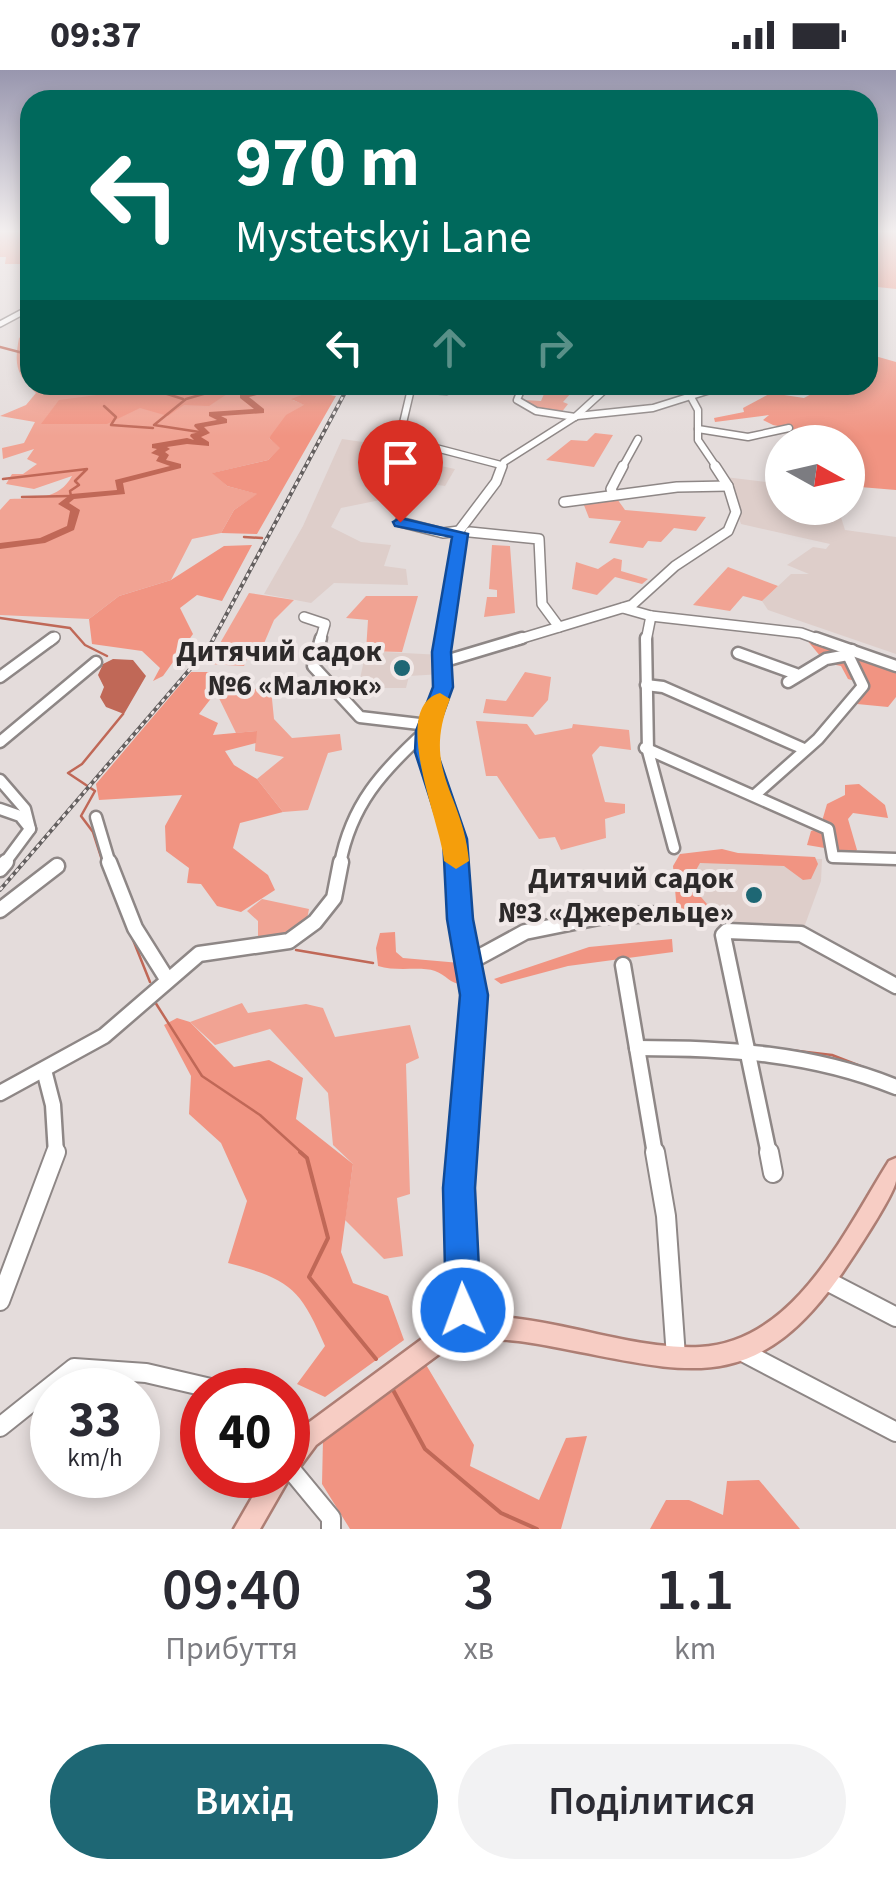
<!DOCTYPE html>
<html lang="uk">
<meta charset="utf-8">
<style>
:root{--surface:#fff;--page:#f2f2f3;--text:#2b2b33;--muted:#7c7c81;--accent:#1e6774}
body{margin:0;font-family:"Source Sans 3",sans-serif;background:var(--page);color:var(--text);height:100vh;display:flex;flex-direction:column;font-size:38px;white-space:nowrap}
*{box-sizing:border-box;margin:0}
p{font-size:32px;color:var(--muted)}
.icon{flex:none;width:55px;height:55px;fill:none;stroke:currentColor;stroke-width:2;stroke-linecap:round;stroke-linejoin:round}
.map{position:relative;height:1459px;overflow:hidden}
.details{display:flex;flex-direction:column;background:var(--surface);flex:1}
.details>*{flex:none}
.guide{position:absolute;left:20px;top:20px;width:858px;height:305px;border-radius:30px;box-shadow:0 5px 15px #0003;background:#00695c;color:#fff;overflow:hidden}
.needle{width:65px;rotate:98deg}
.tools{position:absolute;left:765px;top:355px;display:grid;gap:20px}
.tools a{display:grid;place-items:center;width:100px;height:100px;border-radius:50%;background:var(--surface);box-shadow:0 5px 15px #0003;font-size:50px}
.speed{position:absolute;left:30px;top:1298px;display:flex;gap:20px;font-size:50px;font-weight:700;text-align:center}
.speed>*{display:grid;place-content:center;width:130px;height:130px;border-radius:50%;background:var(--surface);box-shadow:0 5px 15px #0003;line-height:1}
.speed small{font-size:25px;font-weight:400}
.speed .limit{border:15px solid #d22;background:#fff;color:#111}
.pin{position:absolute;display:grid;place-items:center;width:85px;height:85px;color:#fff;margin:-102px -42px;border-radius:50% 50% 50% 0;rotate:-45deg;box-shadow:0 0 10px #0007}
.pin .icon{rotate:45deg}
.me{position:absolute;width:110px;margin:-55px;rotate:358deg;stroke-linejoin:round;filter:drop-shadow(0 0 8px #0008)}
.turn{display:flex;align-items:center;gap:35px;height:210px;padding:0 50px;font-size:45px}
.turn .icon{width:130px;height:130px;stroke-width:2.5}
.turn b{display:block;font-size:70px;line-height:85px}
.lanes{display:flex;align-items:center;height:95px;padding:0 50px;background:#0003;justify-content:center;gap:50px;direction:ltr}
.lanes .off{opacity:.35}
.eta{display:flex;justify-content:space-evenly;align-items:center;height:170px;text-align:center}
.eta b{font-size:60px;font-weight:600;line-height:70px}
.action{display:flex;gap:20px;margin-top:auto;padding:20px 50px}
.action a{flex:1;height:115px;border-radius:60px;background:var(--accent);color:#fff;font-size:40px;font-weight:600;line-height:115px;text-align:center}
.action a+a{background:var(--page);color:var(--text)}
.status{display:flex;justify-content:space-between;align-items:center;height:70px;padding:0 50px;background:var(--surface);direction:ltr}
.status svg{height:28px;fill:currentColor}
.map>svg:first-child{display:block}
.built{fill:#dececa}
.green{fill:#f1a393}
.forest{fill:#f19482}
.water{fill:#c06857}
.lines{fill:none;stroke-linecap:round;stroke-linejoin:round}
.stream-far1{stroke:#c06857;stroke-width:2.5}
.stream{stroke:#c06857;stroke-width:4}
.river{fill:#c06857;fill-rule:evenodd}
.minor-far5-casing{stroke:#8e8786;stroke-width:8}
.minor-far4-casing{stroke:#8e8786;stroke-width:9}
.minor-far3-casing{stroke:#8e8786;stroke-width:12}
.minor-far2-casing{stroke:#8e8786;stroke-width:15}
.minor-far1-casing{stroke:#8e8786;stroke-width:19}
.minor-casing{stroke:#8e8786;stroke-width:22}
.major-casing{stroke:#ad7e74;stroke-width:5}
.minor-far5{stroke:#fff;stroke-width:5}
.minor-far4{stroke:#fff;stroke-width:6}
.minor-far3{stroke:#fff;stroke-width:9}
.minor-far2{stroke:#fff;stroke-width:10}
.minor-far1{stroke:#fff;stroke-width:14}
.minor{stroke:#fff;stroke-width:18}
.major{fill:#f7cdc4;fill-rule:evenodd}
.rail-casing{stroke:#625e5e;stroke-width:4}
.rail{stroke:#f1e9e8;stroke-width:2.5;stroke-dasharray:4;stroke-linecap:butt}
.route{fill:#1a73e8;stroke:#114b97;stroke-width:2.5}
.slow{fill:#f59e0b}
.poi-dot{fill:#1e6774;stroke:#f1e9e8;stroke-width:4}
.labels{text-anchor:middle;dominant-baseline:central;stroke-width:8;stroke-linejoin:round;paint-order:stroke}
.poi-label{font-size:30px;font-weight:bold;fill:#2d2a2a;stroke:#f1e9e8;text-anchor:end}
</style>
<div class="status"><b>09:37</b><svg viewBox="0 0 49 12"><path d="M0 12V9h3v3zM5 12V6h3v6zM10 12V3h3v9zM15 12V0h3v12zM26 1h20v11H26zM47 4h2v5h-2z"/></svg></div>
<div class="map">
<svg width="896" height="1459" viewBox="0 0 896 1459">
<rect width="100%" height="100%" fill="#e4dcdb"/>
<g class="built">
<path d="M342,369L384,375L403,388L455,399L445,416L431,414L419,431L395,427L341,438L331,457L361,472L391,475L384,496L406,499L408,515L334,513L311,533L264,524L303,456Z"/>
<path d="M725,407L782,414V438H838L845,460L896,467V584L768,540L762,531L791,504H809L787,495L813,477L826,479L830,474L741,454Z"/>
<path d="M366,581L442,585V604L409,606L406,618H358Z"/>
<path d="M747,787L822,789L821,811L802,863L721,855L698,835L686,815V789Z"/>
</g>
<g class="green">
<path d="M27,263L30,315H338L332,325L293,330L305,335L269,368L281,378L268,390L213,403L227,416L258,424L234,440L221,463L192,469L171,510L119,526L89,549L0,545V440L10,429C35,428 59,430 72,406L34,419L6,414L12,404H23L37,394L27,389L34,379L3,389L2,378L24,373L35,352L0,346L26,335L36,323C16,304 14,295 19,268Z"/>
<path d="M527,315H578L563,332L568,334L561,343L530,337L524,330L541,331L544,324L526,320Z"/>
<path d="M595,363L613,365L594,397L546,390L571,370L587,371Z"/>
<path d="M615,426L625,440L706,447L696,461L674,458L661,472L648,471L643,478L609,473L621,451L589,448L582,430Z"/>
<path d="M492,475L510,476L515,543L484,547L487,527H497V520L489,519Z"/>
<path d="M614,488L622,490L621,501L648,509L642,514L615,507L597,525L572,519L576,492L598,499Z"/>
<path d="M728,497L778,516L762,531L743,526L730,541L693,535Z"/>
<path d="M249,523L294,530L274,550L259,585H249L244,596L208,594Z"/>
<path d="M366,526H418L402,582L366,581L368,550L346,548Z"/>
<path d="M525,602L551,607L548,630L533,647L483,643L486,629L506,631Z"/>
<path d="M224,618L271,619L274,649L292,668L340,664L342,680L328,683L308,740L283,742L257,709L284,687L255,681L256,661L236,663L216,622Z"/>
<path d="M476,651L527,654L535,665L572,658L573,654L629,660L631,680L600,676L592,685L605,732L625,734V743L605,749L606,768L561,780L555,767L539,769L497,706H486Z"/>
<path d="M262,829L309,839L307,849L282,866L258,868V851L247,841Z"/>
<path d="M242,933L248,943L306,934L323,938L335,967L410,955L419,988L406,994L410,1124L397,1128L403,1186L384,1189L345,1150L353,1094L333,1075L328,1023L270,959L215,975L190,952Z"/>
</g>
<g class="forest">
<path d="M0,162H30V194H5L6,187H0Z"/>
<path d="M868,162H896V219L868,216Z"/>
<path d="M868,284L896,292V420L848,416L846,371L773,355L763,350L769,345L715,352L714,348L744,342L743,338L771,323L804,328L828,315H868Z"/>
<path d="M106,315H271L227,324L209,336L184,335L168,346L140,338L107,354H41L59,330L97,325Z"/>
<path d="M310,322L336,326L257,464L221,463L234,440L257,424L227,416L212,403L268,390L280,378L269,368L286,345L304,335L291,329Z"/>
<path d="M252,475L222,531L197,525L180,538L193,564L163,606L153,611L160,598L142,581L92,574L89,549L119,526L171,510L224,476Z"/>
<path d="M806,569L896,599V627L888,637L857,634L865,614L848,609L841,596L826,593Z"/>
<path d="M191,602H209L216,622L199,644L218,653L213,665L257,661L256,673L225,681L234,695L257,709L283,742L240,753L233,778L268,805L275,820L241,842L217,836L201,814L187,813L189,798L166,781L165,756L182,725L99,730L96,714Z"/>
<path d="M859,714L885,735L888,748L853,743L848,749L857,780L854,783L807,775L811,761L820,758L827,734L845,725V715Z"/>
<path d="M722,779L738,783L815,787L818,794L811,809L803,810L784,796L700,793L689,813L719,848L677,842L673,796L680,784Z"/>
<path d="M395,862L396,882L403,888L460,893L464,914C450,915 447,905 435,901C421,896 397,902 378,896L376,878L380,863Z"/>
<path d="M672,869L673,882L568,896L501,914L494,909L589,877Z"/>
<path d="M177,948L190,952L234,997L269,990L303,1008L296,1049L353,1094L341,1182L353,1213L388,1226L404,1270L325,1327L297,1314L325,1276C300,1217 289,1209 228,1193L247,1131L221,1073L189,1044L191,1006L164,955Z"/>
<path d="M425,1293L474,1375L470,1396L539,1430L566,1368L587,1366L561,1459H350L322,1414L323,1369Z"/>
<path d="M759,1410L800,1459H650L666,1430H689L723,1445L727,1411Z"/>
</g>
<path class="water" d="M113,589L133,590L146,606L124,644L106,637L100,627L104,617L98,605L103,594Z"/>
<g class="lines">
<g class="stream-far1">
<path d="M0,277L23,283"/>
<path d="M157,316L161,322L183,329"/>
<path d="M225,318L238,315"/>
<path d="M104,336L116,347L111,355L153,358"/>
<path d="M206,363L154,355L186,329L224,318L219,315"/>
<path d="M3,409L87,399L75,411L79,415L70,421L71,426"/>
<path d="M22,427L70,426"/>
<path d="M244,467L262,468"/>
<path d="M0,548L70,558L85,575L107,586"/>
<path d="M103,793L93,762L81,746L95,721L68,703L82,694L123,644"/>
<path d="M109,810L150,912"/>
<path d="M296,880L373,893"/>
<path d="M155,932L202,1006L260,1045L303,1084"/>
<path d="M751,971L756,976L832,985L881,1004"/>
</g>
<g class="stream">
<path d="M300,1082L307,1088L328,1168L309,1207L376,1289"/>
<path d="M392,1318L425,1379L501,1443L537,1459"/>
</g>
<path class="river" d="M280,315H294L249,327L264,339V343L221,346L227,349V353L204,357L210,363L201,367L209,372V376L187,374L167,377L170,379L165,382L169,385L166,390L181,394V398L123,413L125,424L74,429L69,433L80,440L74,460L45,473L0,479V473L40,468L67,456L70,441L58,434L71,424L117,420L115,410L170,396L156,391L159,386L151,383L157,379L152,378V374L187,368L194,370L190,366L191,364L200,362L194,356L195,354L217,350L209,346V342L254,339L240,328V324Z"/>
<defs>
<path id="minor-far5" d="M0,254L30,238"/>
<g id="minor-far4">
<path d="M523,315L517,330L536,341L575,347"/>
<path d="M447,321L411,319L403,353L432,377L501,395"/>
<path d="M692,329L698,340V370L717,398"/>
<path d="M577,346L653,338L726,315"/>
<path d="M698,359L748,367L789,358"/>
<path d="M501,398L504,392L575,347L610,315"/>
<path d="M622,398L638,369"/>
</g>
<g id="minor-far3">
<path d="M613,424L611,419L623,396"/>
<path d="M564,432L677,417L728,416"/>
<path d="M400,452L443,463L459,461"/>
<path d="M470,462L539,469L542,534L559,557"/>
<path d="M623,538L651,546L801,563L823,571"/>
<path d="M304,547L325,554L320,571"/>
<path d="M50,571L55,567"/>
<path d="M443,571L459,461L496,412L502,396"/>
<path d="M513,571L632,535L675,496L728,461L736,442L728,416L715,396"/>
<path d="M646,571L651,546"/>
</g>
<g id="minor-far2">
<path d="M321,568L313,596L360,647L428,655"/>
<path d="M443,568V617L426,661V683L455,769L457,794"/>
<path d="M646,568L648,681L674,778"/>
<path d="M816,568L896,596"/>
<path d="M738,583L796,604"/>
<path d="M442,592L522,568"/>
<path d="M0,607L53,568"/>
<path d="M788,612L826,589L848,585"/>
<path d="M646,615L663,617L804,679"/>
<path d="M0,672L96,592"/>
<path d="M645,678L828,759L833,787L896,789"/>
<path d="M0,710L25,739L30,759"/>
<path d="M756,724L818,669L863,616L848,585L852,580"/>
<path d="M0,739L20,746L28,756"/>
<path d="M96,747L110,794"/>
<path d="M4,794L30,759"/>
<path d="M340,794C351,735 382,701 426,661"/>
</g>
<g id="minor-far1">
<path d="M109,792L135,858L167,909"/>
<path d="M456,792L460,849L474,925L462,1084"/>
<path d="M0,799L6,792"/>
<path d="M0,840L57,796"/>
<path d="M468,893L525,862L604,846L665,844"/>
<path d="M623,895L655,1084"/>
<path d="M637,978C727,978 812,983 896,1017"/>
<path d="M44,1000L53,1035L56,1084"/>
<path d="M0,1023L104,966L199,884L289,871L315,852L334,828L341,792"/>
<path d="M769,1084L723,865L727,861L801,864L896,916"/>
</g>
<g id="minor">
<path d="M462,1082L465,1259"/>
<path d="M655,1082L666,1146L676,1287"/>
<path d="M769,1082L773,1103"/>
<path d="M825,1210L896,1247"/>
<path d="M0,1231L56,1082"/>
<path d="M741,1281L896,1362"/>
<path d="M288,1353L308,1367"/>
<path d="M0,1357L74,1298L146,1303L219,1320"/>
<path d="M288,1396L331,1448V1459"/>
</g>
<path id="major" d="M896,1088C896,1096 896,1104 896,1111C893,1127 853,1187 842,1203C755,1327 690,1303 560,1278C524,1271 490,1265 454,1273L316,1375L296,1402L291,1405L260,1459H234L265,1405H288V1375L300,1359L441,1255C477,1240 518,1248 555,1255C602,1264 651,1279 700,1277C795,1272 845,1161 889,1091Z"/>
</defs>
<use href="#minor-far5" class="minor-far5-casing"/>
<use href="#minor-far4" class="minor-far4-casing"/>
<use href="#minor-far3" class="minor-far3-casing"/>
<use href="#minor-far2" class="minor-far2-casing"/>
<use href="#minor-far1" class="minor-far1-casing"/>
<use href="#minor" class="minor-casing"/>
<use href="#major" class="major-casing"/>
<use href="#minor-far5" class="minor-far5"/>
<use href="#minor-far4" class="minor-far4"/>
<use href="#minor-far3" class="minor-far3"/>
<use href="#minor-far2" class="minor-far2"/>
<use href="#minor-far1" class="minor-far1"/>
<use href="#minor" class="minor"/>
<use href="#major" class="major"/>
<defs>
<path id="rail" d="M0,820L209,577L349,315"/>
</defs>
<use href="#rail" class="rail-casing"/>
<use href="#rail" class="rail"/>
</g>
<linearGradient id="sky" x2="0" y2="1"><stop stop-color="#9896ae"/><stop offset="0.44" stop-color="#f3efef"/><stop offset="1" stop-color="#f3efef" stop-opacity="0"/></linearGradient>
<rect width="896" height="366" fill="url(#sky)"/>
<path class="route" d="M400,448L468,464L451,582L453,617L437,661V682L467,769L473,849L488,925L475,1118L481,1240L476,1252L463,1257L451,1252L446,1240L443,1118L460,925L447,849L443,769L415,682L416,661L433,617L432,582L452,467L395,456L393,452Z"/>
<path class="slow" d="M440,623L450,629C421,701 463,723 469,791L456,799L444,791C442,755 388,638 440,623Z"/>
<g class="poi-dot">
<circle cx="402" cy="598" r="10"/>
<circle cx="754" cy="825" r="10"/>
</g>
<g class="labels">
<g class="poi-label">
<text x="382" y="581">Дитячий садок<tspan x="382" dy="34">№6 «Малюк»</tspan></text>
<text x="734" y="808">Дитячий садок<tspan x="734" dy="34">№3 «Джерельце»</tspan></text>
</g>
</g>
</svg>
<div class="tools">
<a><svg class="needle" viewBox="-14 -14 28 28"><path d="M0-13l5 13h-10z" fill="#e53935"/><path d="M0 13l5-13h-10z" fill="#7c7c81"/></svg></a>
</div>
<div class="speed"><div>33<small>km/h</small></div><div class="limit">40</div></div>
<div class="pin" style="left:400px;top:452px;background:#d93025"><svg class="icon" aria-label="arrive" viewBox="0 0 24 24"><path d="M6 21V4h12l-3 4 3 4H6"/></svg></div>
<svg class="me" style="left:463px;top:1240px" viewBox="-20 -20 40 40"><circle r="17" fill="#1a73e8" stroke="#fff" stroke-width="3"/><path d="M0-11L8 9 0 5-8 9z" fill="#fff"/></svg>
<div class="guide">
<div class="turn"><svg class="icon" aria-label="left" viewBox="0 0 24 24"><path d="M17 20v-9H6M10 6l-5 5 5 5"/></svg><div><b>970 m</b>Mystetskyi Lane</div></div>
<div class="lanes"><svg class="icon" aria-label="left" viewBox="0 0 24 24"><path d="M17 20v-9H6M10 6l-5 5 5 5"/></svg><svg class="icon off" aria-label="ahead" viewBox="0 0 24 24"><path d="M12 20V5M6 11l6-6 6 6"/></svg><svg class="icon off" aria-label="right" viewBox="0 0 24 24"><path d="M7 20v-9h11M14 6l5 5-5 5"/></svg></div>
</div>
</div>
<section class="details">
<div class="eta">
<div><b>09:40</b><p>Прибуття</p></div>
<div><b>3</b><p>хв</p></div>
<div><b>1.1</b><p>km</p></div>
</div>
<div class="action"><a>Вихід</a><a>Поділитися</a></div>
</section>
